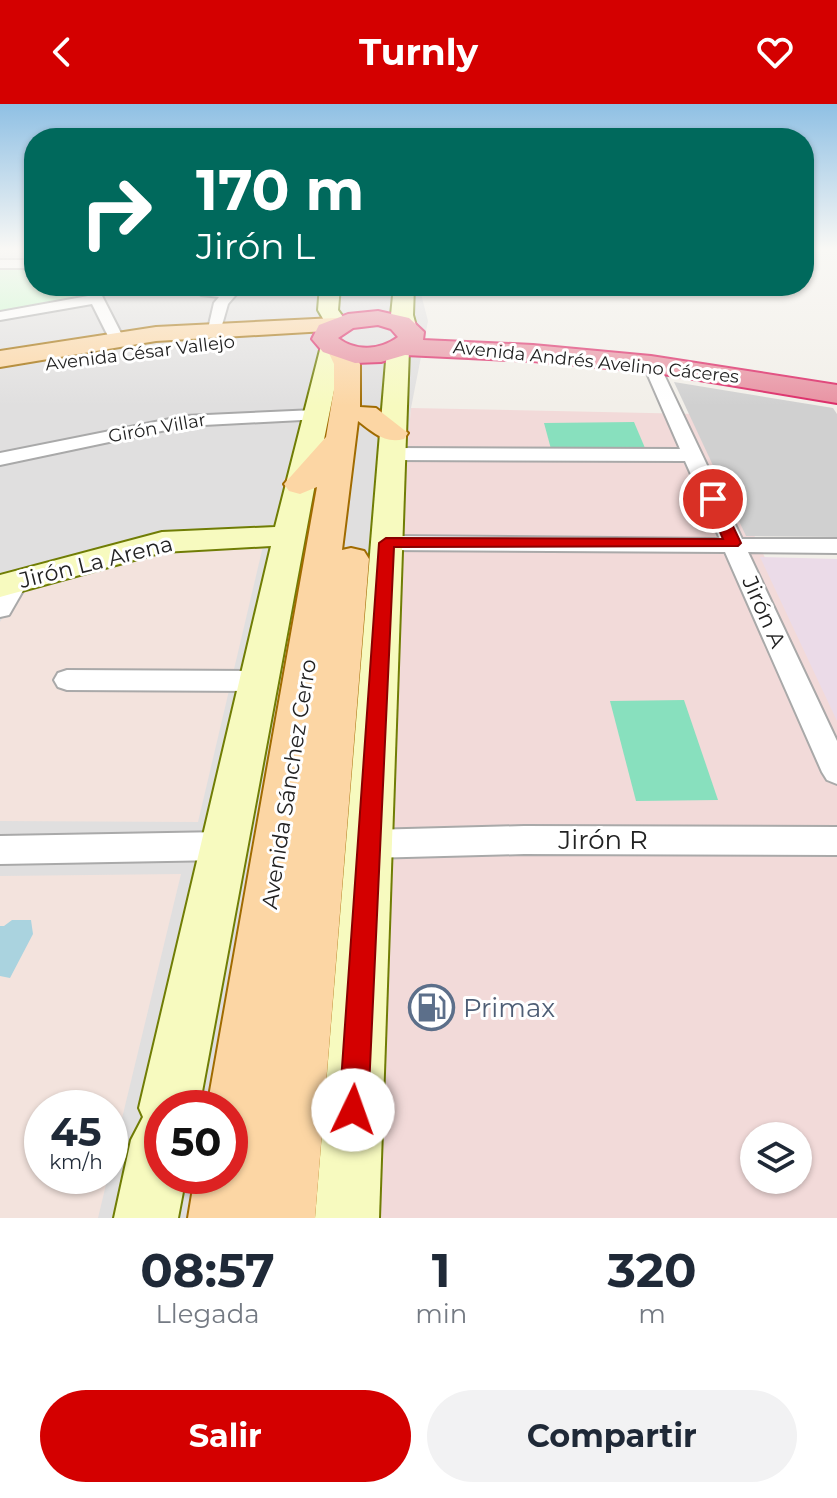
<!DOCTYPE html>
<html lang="es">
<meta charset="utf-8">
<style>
:root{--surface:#fff;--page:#f2f2f3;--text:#1f2937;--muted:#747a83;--accent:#d40000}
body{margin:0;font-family:Montserrat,sans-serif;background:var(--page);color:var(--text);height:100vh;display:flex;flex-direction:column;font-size:30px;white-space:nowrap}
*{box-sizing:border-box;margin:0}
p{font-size:26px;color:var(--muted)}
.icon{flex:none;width:44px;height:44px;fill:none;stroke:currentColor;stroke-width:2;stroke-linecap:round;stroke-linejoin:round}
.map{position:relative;height:1114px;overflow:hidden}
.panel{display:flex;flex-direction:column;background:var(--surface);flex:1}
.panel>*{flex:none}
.guide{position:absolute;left:24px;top:24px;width:790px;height:168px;border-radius:32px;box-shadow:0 2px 6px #0004;background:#00695c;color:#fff;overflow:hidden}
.tools{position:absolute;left:740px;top:1018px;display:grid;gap:16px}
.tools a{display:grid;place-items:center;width:72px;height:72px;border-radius:50%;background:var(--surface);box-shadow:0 2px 6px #0004;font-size:40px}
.speed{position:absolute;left:24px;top:986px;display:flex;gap:16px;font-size:40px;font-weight:700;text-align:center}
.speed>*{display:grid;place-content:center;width:104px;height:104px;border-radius:50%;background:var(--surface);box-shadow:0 2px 6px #0004;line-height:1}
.speed small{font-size:20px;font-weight:400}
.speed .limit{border:12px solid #d22;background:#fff;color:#111}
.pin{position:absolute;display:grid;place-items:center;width:68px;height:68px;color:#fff;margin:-34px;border:4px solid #fff;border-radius:50%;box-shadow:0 2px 8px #0007}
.me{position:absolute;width:88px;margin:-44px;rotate:3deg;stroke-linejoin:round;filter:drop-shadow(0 0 6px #0008)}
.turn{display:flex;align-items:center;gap:28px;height:168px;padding:0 40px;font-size:36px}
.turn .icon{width:104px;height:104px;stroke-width:2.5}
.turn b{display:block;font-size:56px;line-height:68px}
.eta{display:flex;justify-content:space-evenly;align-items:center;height:136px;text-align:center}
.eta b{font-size:48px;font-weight:700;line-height:56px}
.button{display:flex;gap:16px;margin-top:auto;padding:16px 40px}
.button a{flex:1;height:92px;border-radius:48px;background:var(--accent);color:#fff;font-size:32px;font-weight:700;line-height:92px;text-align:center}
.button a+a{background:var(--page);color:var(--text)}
header{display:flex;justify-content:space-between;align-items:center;height:104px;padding:0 40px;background:var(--accent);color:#fff;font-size:36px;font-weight:700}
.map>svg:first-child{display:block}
.residential{fill:#e0dfdf;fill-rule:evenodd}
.commercial{fill:#f2dad9;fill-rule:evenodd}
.industrial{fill:#ebdbe8}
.religious{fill:#d0d0d0}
.military{fill:#f3e3dd}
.park{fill:#c8facc}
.pitch{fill:#88e0be}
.water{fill:#aad3df}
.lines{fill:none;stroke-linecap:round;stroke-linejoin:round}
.street-casing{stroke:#a9a9a9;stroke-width:4}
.secondary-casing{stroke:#707d05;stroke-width:4}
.primary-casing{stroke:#a06b00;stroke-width:4}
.highway-casing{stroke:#dc2a67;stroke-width:4}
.street{fill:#fff;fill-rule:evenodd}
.secondary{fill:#f7fabf;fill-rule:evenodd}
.primary{fill:#fcd6a4;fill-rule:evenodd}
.highway{fill:#e892a2;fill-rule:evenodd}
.route{fill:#d40000;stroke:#8a0000;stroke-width:2}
.labels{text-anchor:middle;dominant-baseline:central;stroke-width:6;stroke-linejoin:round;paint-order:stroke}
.far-street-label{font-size:18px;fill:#222;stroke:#fff}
.street-label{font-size:22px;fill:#222;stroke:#fff}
.near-street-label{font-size:26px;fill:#222;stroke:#fff}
.near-service-label{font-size:26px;fill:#4e5e75;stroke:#fff;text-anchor:start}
</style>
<header><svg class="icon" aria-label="back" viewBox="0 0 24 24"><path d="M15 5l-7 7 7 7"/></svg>Turnly<svg class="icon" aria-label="heart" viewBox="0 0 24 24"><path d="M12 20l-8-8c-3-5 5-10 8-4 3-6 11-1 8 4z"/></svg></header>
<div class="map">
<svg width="837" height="1114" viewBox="0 0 837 1114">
<rect width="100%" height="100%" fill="#f2efe9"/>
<path class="residential" d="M0,146H34V182H419L428,217L411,304L398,448L367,1114H0ZM42,1004H110V1072H42ZM162,1004H230V1072H162Z"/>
<path class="commercial" d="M411,304L696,310L837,604V1114H367L398,448ZM754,1032H798V1076H754Z"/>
<path class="industrial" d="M760,453L837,455V617Z"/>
<path class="religious" d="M674,278L833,304L837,310V433L746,432Z"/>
<g class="military">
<path d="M263,442L198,718L0,717V518L19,486L131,456L204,443Z"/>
<path d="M181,770L110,1064V1004H42V1072H108L98,1114H0V772Z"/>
</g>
<path class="park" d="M34,164V182H83L90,195L0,209V165Z"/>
<g class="pitch">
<path d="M634,318L645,344L551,345L544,319Z"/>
<path d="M684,596L718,696L636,697L610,597Z"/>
</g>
<path class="water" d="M12,816H31L33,830L10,874L0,872V822H4Z"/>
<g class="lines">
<defs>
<g id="street">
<rect x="0" y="156" width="34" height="8"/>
<path d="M83,182H97L124,235L121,238H111L92,200L0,216V208L88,192Z"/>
<path d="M203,182L226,185L225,182H239L240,186L228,200L220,228H210L208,225L214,199L219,193L201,191L199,188Z"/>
<path d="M651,255L659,260L742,435H837V449L748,448L837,637V680L827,676L822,668L725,448L386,446L375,439L386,432L720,435L685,357L392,356L382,350L392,344L680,345L643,260Z"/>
<path d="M315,306L324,311L321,315L185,322L0,361V349L185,312Z"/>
<path d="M16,471L24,473L28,478L9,511L0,513V485L8,473Z"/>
<path d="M67,566L258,567L267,570L271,577L267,584L258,587L67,586L58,583L54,576L58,569Z"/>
<path d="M524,722L837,723V751L524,750L369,754L358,750L353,740L358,730L369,726Z"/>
<path d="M223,728L234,732L239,742L234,752L223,756L0,760V732Z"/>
</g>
<g id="secondary">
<path d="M320,182H340L338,206L348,220L345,225H329L318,206Z"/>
<path d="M394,182H414L413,211L416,222L413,227L405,229L394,222L391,211Z"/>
<path d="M332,235L340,237L343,242L315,380L199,1004H162V1072H186L178,1114H114L131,1036L143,1013L139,1004L271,442L163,448L0,493V471L162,428L275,423L321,242L324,237Z"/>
<path d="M398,238L406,240L409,245L379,1114H315L387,245L390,240Z"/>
</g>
<g id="primary">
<path d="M335,214L343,216L347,221L343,226L156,237L0,263V247L156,223Z"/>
<path d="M341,239L350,242L360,260V303L376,304L408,329L404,335C384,340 373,328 358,317L342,446L351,444L364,447L369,455L315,1114H188L195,1072H230V1004H207L317,383L300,390L289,387L284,380L326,333L334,285V260L328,247L332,242Z"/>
</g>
<path id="highway" d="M378,207L409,214L424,228L423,236L533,241L651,252L837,281V299L651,268L533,257L405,251L381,258L355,259L323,248L312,235L319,221L348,210ZM378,221L391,225L398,233C380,246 356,248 338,234L353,224Z"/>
</defs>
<use href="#street" class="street-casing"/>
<use href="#secondary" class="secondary-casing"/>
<use href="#primary" class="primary-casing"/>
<use href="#highway" class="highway-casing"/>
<use href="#street" class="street"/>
<use href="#secondary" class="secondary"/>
<use href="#primary" class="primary"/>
<use href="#highway" class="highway"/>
</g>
<linearGradient id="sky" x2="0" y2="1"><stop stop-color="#8fc0e4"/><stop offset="0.48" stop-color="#f9f8f5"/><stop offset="1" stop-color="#f9f8f5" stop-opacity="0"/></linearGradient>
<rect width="837" height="302" fill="url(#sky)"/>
<path class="route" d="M713,391L720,395L741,439L738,442L394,443L368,1006L364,1016L353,1020L343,1016L339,1006L379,439L386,434L723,435L706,395Z"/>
<defs>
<symbol id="fuel-ring" viewBox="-11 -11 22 22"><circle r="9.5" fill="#fff" stroke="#5c6f8a" stroke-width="1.5"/><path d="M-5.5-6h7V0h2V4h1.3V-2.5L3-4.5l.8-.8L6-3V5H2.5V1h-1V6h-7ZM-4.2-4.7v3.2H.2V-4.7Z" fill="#5c6f8a"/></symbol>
</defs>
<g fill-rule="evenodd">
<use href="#fuel-ring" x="406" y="878" width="51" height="51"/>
</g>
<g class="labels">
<g class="far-street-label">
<text transform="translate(140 249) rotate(-7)">Avenida César Vallejo</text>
<text transform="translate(596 258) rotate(6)">Avenida Andrés Avelino Cáceres</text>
<text transform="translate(157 324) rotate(-10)">Girón Villar</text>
</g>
<g class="street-label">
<text transform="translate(96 458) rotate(-14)">Jirón La Arena</text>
<text transform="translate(764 508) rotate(66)">Jirón A</text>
<text transform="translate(289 680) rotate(-81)">Avenida Sánchez Cerro</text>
</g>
<g class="near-street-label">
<text x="603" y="736">Jirón R</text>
</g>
<g class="near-service-label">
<text x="463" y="904">Primax</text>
</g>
</g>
</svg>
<div class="tools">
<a><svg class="icon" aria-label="layers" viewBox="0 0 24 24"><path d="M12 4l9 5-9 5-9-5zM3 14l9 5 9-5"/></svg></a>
</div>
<div class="speed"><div>45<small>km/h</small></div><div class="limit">50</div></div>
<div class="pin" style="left:713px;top:395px;background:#d93025"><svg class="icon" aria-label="arrive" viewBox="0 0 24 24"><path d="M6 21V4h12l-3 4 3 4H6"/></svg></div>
<svg class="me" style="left:353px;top:1006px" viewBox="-20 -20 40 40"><circle r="19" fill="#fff"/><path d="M0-13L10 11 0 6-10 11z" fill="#d40000"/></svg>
<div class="guide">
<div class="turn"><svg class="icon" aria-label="right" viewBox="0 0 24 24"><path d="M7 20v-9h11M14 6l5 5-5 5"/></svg><div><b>170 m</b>Jirón L</div></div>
</div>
</div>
<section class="panel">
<div class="eta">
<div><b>08:57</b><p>Llegada</p></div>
<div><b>1</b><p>min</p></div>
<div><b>320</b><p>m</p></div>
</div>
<div class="button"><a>Salir</a><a>Compartir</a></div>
</section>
